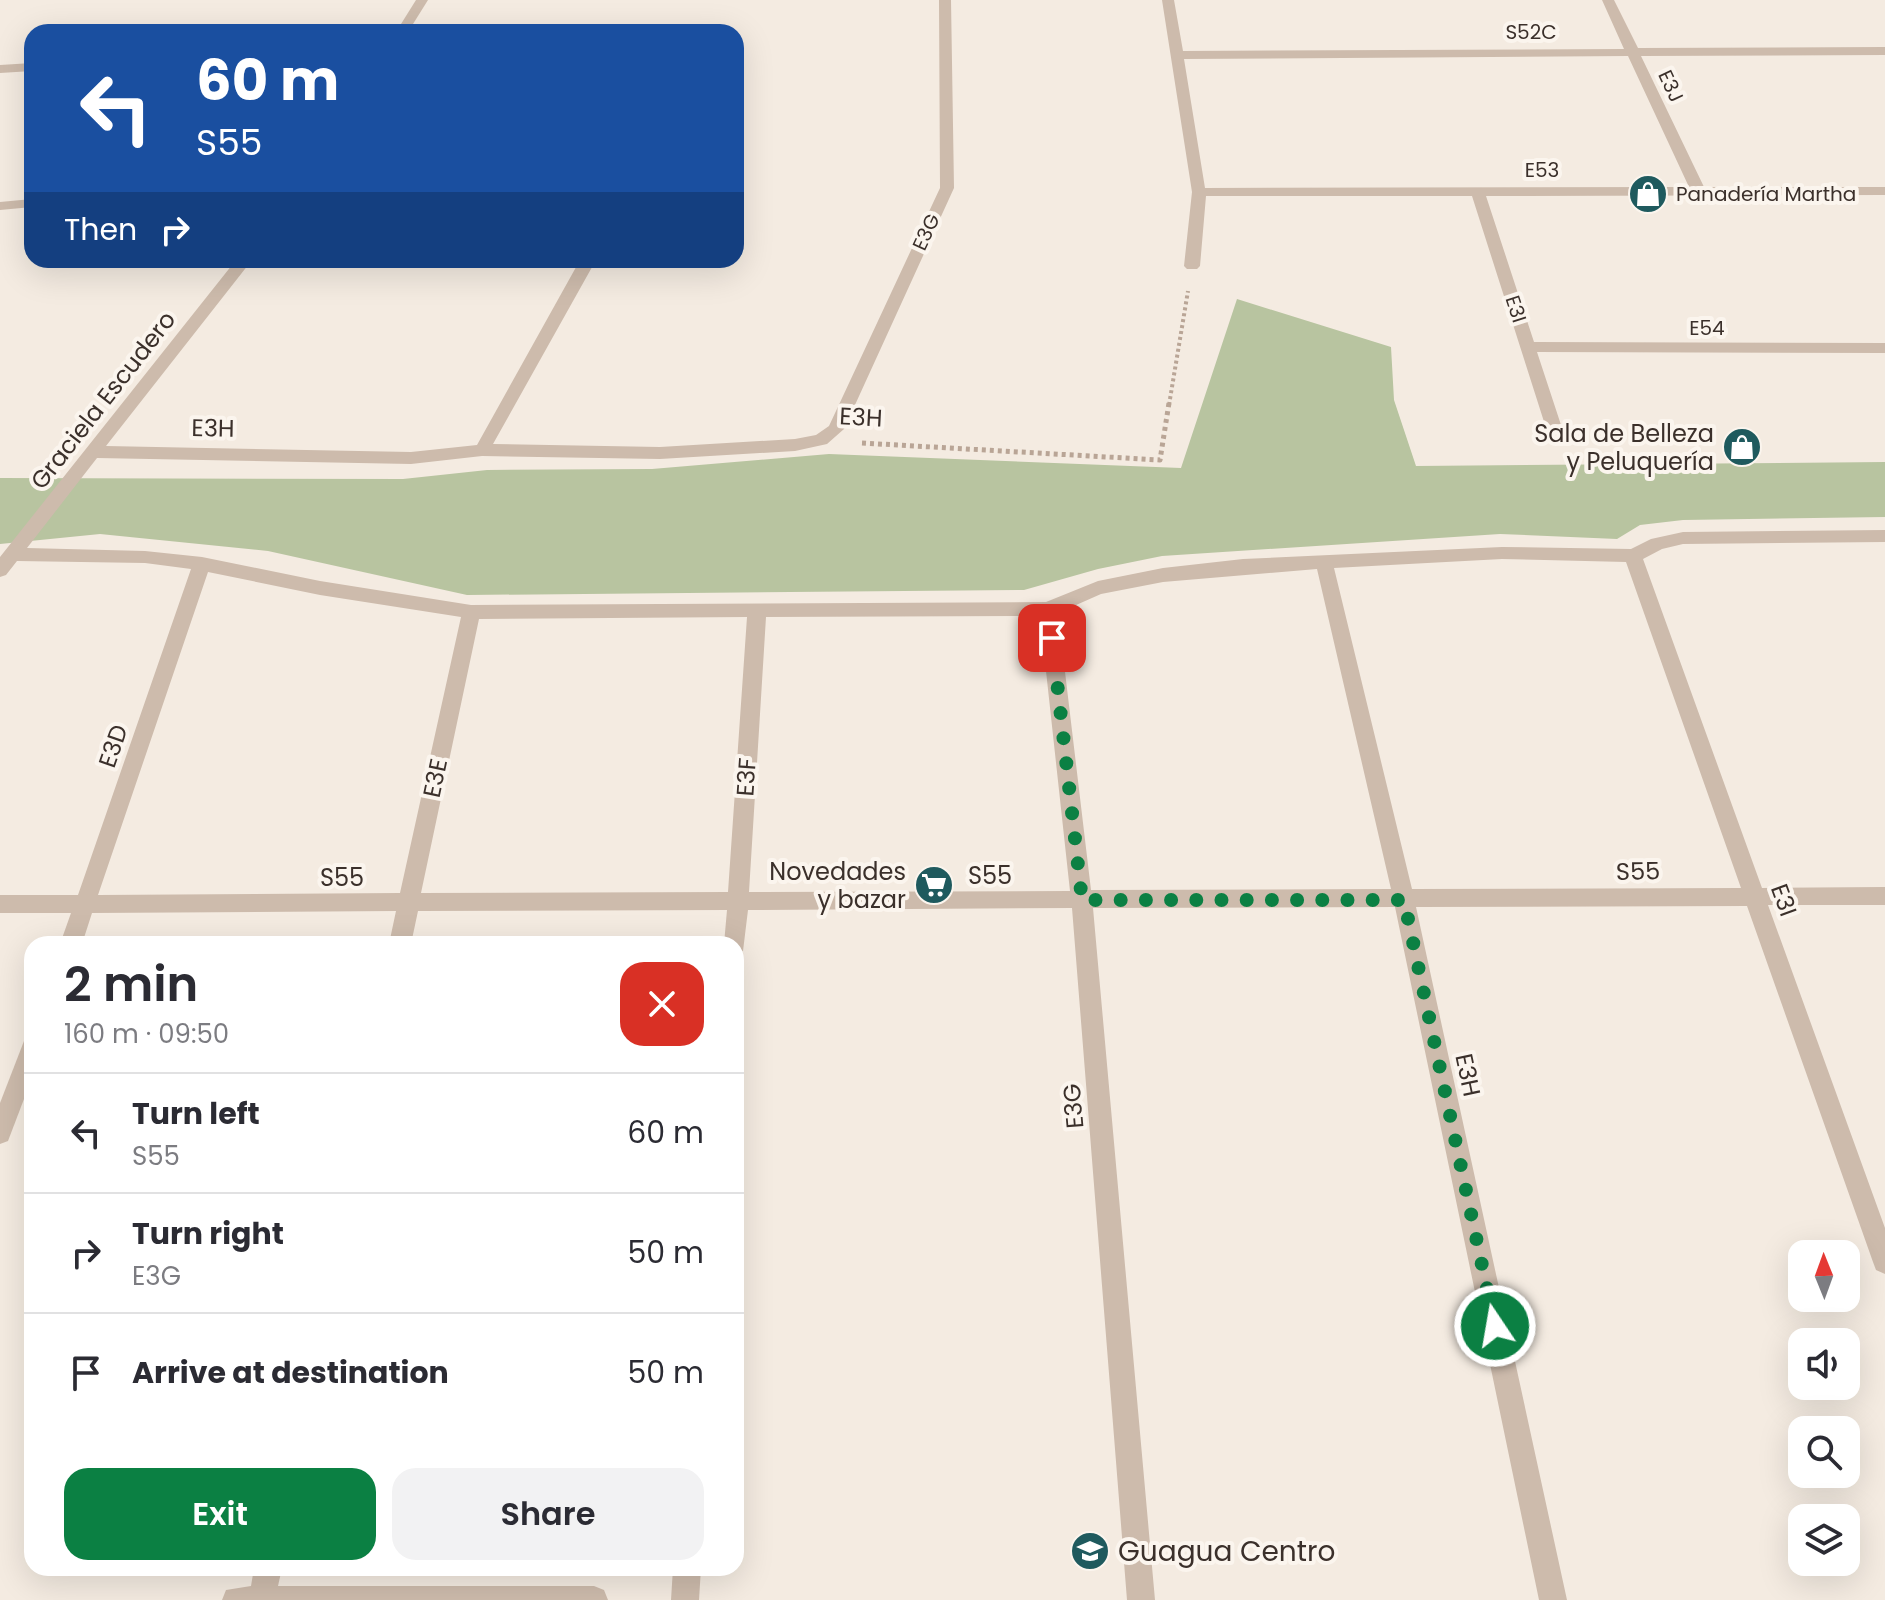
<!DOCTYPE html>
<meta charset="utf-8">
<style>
:root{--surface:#fff;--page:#f2f2f3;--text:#2b2b33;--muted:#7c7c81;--line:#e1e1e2;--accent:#0b8043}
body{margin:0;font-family:Poppins,sans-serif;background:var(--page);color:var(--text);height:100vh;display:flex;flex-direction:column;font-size:30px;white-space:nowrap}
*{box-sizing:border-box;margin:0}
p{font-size:26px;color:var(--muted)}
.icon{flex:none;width:44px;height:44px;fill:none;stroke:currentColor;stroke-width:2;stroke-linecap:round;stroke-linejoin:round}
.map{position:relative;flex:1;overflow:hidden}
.details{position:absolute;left:24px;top:936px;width:720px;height:640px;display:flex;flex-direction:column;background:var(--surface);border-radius:24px;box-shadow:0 8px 32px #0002}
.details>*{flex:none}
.banner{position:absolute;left:24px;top:24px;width:720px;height:244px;border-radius:24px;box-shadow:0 8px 32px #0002;background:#1a4fa0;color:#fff;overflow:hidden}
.needle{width:52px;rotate:359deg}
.controls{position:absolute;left:1788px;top:1240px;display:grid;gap:16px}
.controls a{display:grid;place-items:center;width:72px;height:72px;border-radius:16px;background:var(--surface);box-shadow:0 8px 32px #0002;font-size:40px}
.pin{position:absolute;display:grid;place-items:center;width:68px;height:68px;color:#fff;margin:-34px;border-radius:16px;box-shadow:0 4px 12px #0006}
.me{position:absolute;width:88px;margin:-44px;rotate:348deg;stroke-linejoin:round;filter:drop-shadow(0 0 6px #0008)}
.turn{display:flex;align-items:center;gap:28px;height:168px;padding:0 40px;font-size:36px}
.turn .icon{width:104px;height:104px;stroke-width:2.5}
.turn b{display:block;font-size:56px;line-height:68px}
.then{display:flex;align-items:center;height:76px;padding:0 40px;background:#0003;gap:16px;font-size:30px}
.round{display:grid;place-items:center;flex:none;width:84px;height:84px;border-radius:24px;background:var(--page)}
.headline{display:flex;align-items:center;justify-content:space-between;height:136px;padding:0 40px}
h1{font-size:48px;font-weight:600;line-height:60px}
.primary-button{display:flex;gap:16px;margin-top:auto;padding:16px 40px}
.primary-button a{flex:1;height:92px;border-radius:24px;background:var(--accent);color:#fff;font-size:32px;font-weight:600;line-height:92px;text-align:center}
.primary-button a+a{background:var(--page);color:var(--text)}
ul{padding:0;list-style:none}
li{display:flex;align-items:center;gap:24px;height:120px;padding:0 40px;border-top:2px solid var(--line)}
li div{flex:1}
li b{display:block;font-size:30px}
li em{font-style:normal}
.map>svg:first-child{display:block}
.green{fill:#b8c4a0}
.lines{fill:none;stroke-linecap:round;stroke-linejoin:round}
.path-far1{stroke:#b9a596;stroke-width:4;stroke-dasharray:3 3;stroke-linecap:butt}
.path{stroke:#b9a596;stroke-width:5;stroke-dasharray:4 4;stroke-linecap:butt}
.minor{fill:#cdbbac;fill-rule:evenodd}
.route{stroke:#0b8043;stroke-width:14;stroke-dasharray:0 25.2}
.labels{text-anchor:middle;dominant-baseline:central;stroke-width:8;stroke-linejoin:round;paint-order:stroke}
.far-street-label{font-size:20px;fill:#3b302b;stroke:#fbf5ee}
.far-poi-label{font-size:20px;fill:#3b302b;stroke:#fbf5ee;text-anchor:start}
.street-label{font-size:24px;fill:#3b302b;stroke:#fbf5ee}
.poi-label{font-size:24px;fill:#3b302b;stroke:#fbf5ee;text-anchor:end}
.near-poi-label{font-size:28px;fill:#3b302b;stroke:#fbf5ee;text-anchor:start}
</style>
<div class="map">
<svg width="1885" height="1600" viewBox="0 0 1885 1600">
<rect width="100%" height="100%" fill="#f4ebe1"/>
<path class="green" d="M1237,299L1391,347L1394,400L1416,466L1885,462V517L1683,520L1640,525L1617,539L1500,534L1162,556L1098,569L1024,590L467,595L268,551L100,534L0,544V478L403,479L487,470L652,469L829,454L1181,468Z"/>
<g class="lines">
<path class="path-far1" d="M1169,405L1188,291"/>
<path class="path" d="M862,443L1160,460L1169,403"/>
<g class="minor">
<path d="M416,0H428L408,32H396Z"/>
<path d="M939,0H951L954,188L844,429L827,444L795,451L660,459L482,456L411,464L97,458L27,548L145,551L202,557L320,581L471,605L1046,602L1098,581L1163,568L1243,559L1502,547L1631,549L1651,539L1683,532L1885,530V542L1683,544L1662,549L1643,559L1762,888L1885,887V905H1768L1885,1228V1274L1876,1270L1873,1262L1747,906L1416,907L1567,1600H1539L1395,907L1093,908L1155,1600H1127L1072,908L748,910L743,951L736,953V944H724L727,910L418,911L411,944H389L396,911L92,913L82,944H60L71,913H0V895H78L191,569L145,563L17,561L6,575L0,577V557L236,260H252L106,446L411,452L477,445L580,260H596L493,444L660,447L795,439L816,435L829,426L940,188ZM1502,559L1626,562L1741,888L1412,889L1334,568ZM1317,569L1391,889L1091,890L1058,613L1101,594L1163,582ZM208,572L320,595L461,617L400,893L98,895ZM1040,616L1070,891L749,892L766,617ZM747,617L728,892L421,893L479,619Z"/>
<path d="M1162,0H1174L1183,51L1624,49L1602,0H1614L1638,48L1885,47V55L1641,56L1704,187H1885V195L1486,196L1534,342L1885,343V353L1537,352L1562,428L1554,434L1546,428L1472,196H1206L1200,266L1197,269H1187L1184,266L1192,192ZM1628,56L1689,187L1205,188L1184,59Z"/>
<path d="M32,63V71L0,73V65Z"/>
<path d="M32,199V207L0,210V202Z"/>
<path d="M32,1038V1078L8,1141L0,1144V1103L24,1041Z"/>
<path d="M254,1568H282L278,1586H594L604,1590L608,1600H222L226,1590L251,1586Z"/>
<path d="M673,1568H701L699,1600H671Z"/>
</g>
</g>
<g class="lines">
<path class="route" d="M1052,638L1082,900H1404L1495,1326"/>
</g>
<defs>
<symbol id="shop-disc" viewBox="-11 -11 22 22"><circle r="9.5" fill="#1f5a5e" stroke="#fbf5ee"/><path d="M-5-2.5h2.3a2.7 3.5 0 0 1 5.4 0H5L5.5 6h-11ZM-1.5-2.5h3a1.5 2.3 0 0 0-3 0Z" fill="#fff"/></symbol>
<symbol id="supermarket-disc" viewBox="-11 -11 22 22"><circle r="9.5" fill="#1f5a5e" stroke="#fbf5ee"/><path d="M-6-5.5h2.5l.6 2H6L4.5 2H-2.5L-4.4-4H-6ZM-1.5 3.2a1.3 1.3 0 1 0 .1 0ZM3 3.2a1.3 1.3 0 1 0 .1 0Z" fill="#fff"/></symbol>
<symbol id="school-disc" viewBox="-11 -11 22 22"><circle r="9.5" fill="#1f5a5e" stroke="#fbf5ee"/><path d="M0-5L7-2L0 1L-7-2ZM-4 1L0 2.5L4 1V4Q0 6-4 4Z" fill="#fff"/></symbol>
</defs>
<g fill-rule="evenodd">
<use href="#shop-disc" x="1626" y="172" width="44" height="44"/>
<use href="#shop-disc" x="1720" y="425" width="44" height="44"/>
<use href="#supermarket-disc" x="912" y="863" width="44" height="44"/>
<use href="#school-disc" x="1068" y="1529" width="44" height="44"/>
</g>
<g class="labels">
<g class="far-street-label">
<text x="1531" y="32">S52C</text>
<text transform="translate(1671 86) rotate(65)">E3J</text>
<text x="1542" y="170">E53</text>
<text transform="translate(926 232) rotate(-65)">E3G</text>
<text transform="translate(1516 309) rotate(72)">E3I</text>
<text x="1707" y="328">E54</text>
</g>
<g class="far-poi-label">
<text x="1676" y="194">Panadería Martha</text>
</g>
<g class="street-label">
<text transform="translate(103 400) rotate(-52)">Graciela Escudero</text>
<text transform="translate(861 417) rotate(3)">E3H</text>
<text transform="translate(213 428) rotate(1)">E3H</text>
<text transform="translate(113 746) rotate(-71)">E3D</text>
<text transform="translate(746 777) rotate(-86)">E3F</text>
<text transform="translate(435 778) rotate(-78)">E3E</text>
<text transform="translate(1638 871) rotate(-1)">S55</text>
<text x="990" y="875">S55</text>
<text x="342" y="877">S55</text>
<text transform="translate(1784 900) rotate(70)">E3I</text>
<text transform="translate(1468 1075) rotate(78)">E3H</text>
<text transform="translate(1073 1106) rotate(-95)">E3G</text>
</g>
<g class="poi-label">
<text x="1714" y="433">Sala de Belleza<tspan x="1714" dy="28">y Peluquería</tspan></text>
<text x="906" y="871">Novedades<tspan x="906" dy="28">y bazar</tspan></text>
</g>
<g class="near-poi-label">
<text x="1118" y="1551">Guagua Centro</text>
</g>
</g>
</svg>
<div class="controls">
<a><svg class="needle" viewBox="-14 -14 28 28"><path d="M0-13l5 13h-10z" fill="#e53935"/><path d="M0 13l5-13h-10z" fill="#7c7c81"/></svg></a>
<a><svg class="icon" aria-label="sound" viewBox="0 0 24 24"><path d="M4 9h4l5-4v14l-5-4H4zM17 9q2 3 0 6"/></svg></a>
<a><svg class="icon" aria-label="search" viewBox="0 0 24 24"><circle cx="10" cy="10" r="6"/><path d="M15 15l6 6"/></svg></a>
<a><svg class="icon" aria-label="layers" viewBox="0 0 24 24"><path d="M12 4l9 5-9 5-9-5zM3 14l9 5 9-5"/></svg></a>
</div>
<div class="pin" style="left:1052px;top:638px;background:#d93025"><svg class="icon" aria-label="arrive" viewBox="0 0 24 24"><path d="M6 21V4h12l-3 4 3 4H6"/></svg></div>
<svg class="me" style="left:1495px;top:1326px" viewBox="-20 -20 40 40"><circle r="17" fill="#0b8043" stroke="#fff" stroke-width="3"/><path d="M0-11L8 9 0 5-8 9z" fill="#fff"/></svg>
<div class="banner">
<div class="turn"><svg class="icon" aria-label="left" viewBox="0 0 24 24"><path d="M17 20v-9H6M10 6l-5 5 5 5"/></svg><div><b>60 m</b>S55</div></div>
<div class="then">Then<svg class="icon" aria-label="right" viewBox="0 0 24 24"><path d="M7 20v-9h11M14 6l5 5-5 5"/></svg></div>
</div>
<section class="details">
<div class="headline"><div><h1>2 min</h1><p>160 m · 09:50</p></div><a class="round" style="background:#d93025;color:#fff"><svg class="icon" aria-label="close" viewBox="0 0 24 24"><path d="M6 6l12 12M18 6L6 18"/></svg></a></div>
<ul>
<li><svg class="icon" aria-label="left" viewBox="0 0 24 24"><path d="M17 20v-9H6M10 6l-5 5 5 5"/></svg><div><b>Turn left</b><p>S55</p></div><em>60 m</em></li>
<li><svg class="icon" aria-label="right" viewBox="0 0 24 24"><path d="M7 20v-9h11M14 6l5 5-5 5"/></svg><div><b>Turn right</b><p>E3G</p></div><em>50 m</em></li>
<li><svg class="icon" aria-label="arrive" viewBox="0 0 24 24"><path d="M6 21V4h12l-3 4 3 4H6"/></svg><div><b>Arrive at destination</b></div><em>50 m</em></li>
</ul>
<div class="primary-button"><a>Exit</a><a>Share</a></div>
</section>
</div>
